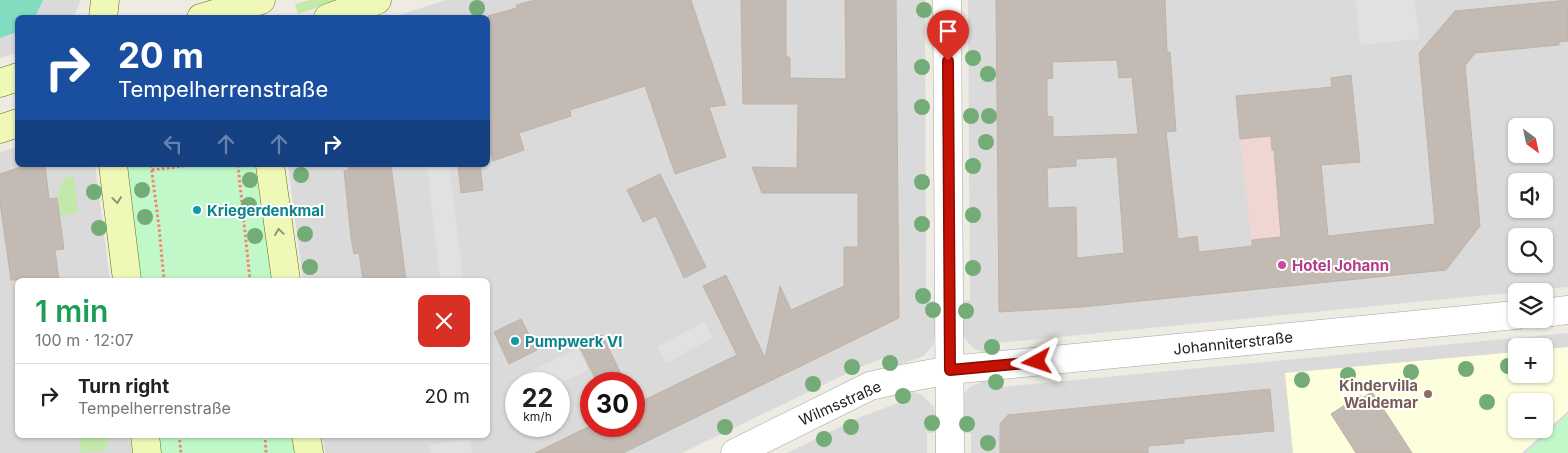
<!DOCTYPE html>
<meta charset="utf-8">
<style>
:root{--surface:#fff;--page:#f2f2f2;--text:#222;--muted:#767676;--line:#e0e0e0}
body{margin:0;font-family:Inter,sans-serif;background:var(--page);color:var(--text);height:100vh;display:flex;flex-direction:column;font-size:19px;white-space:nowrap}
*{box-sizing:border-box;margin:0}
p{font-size:16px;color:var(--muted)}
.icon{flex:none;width:28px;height:28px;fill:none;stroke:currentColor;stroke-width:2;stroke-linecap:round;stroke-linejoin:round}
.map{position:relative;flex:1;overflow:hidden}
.drawer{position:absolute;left:15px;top:278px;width:475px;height:160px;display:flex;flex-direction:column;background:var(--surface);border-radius:8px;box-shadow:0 1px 4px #0004}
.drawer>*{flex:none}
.banner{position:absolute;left:15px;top:15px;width:475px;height:152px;border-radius:8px;box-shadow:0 1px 4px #0004;background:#1a4fa0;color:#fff;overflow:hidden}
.needle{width:32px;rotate:147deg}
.controls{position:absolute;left:1508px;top:118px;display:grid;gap:10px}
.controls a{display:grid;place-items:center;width:45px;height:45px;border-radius:8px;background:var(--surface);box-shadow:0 1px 4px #0004;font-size:25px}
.speed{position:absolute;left:505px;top:372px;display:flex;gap:10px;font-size:25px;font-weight:700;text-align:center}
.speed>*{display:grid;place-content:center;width:65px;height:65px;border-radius:50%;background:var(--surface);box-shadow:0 1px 4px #0004;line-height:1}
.speed small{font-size:12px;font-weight:400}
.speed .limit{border:8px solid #d22;background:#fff;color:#111}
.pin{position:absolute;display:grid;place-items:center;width:42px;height:42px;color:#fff;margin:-51px -21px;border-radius:50% 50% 50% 0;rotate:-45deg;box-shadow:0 0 5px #0007}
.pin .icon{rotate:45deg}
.me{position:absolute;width:55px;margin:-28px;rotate:265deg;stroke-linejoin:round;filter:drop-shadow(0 0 4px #0008)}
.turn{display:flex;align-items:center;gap:18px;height:105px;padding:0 20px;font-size:22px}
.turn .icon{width:65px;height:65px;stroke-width:2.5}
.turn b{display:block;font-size:35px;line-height:42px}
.lanes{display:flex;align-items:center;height:48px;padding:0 20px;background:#0003;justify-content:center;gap:25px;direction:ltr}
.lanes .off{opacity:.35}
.round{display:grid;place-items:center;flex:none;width:52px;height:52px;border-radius:8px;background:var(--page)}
.head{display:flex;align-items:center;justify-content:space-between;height:85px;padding:0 20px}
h1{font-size:30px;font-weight:600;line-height:38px;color:#1e9e55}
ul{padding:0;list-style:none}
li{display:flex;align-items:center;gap:15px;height:65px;padding:0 20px;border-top:1px solid var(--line)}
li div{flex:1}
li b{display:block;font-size:19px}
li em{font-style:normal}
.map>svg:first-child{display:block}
.residential{fill:#dbdada;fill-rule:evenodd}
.commercial{fill:#efd6d3}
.education{fill:#fcfedc;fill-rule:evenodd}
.grass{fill:#c4e8aa}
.park{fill:#c1f8c9}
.pitch{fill:#82dcc0}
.parking{fill:#e1e1e1}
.building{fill:#c3bab3;stroke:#bfb3a6;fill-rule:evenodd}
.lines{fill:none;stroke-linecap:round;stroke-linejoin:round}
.street-casing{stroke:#a4a4a4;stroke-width:29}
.secondary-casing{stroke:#5e7107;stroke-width:29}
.path{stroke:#f6846c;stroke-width:3;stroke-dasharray:2.5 2.5;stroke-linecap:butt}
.street{stroke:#fff;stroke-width:28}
.secondary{stroke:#f0f8b8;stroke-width:28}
.tree{fill:#73ac77}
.oneway{stroke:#919572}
.route-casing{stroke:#810c03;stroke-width:12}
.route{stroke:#c61204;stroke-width:9}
.culture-dot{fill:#0f9aa8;stroke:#fff;stroke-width:2}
.hotel-dot{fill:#d1479c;stroke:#fff;stroke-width:2}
.education-dot{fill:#8d6e63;stroke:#fff;stroke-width:2}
.labels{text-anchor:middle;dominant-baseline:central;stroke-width:4;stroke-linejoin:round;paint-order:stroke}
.culture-label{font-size:15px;font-weight:bold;fill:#0d838f;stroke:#fff;text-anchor:start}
.hotel-label{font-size:15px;font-weight:bold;fill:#b23c85;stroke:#fff;text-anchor:start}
.street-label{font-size:15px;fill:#1d1d1d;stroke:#fff}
.education-label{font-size:15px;font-weight:bold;fill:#785e54;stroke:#fff;text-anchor:end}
</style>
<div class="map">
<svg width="1568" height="453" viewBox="0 0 1568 453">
<rect width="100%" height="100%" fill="#eeebe3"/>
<g class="residential">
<path d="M0,0H81L74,17L18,18L17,53L0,58Z"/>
<path d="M446,0H925L926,302L933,301L936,305V330L933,345L928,351L924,356L891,367H887L883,358L856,369L682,453H325L322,435H488V280H303L288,165H488V18L393,17ZM516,384H559V426H516ZM591,384H634V426H591Z"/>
<path d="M968,0H1568V287L998,343V349L995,352H982L973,348L967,341L962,332L961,304L964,301L970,300ZM1516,126H1544V154H1516ZM1516,181H1544V209H1516ZM1516,236H1544V264H1516Z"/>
<path d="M17,147L18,165H95L110,280H18V435H130L132,453H0V152Z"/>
<path d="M1568,333V414L1526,453H971V433H963L962,401L964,394L970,387L985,380L998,378L1001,382V387ZM1516,346H1544V374H1516ZM1516,401H1544V429H1516Z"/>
<path d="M905,391L914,392L922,395L933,406L936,415V430L933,433H927V453H787L858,418L898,403V393Z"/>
</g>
<path class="commercial" d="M1238,96L1296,133L1312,284L1257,289L1240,139L1236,98Z"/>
<path class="education" d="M1568,347V411L1522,453H1293L1285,373L1516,352V374H1544V349ZM1516,401H1544V429H1516Z"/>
<g class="grass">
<path d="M310,0H339L298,14L295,4Z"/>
<path d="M74,177L78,213L60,216L57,198L64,178Z"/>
<path d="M79,435H106L108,450L81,453Z"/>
</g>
<g class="park">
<path d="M120,165H264L279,280H134Z"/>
<path d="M1568,414V453H1526Z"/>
<path d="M153,435H299L301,453H156Z"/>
</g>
<path class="pitch" d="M0,0H43L35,17L18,18L17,32L0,38Z"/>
<g class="parking">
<path d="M1356,0H1415L1419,39L1360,45Z"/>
<path d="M427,165H449L463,280H440Z"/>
<path d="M704,322L713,338L666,363L657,347Z"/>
<path d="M578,348L588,370L559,384H521L518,377Z"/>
<path d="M470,439L472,453H431L430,445Z"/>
</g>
<g class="building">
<path d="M535,0H691L726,105L709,107L726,157L675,174L645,86L570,110L571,116L519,133L524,150L493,161L488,146V16L517,8L516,5Z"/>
<path d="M741,0H786V55L790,58V78L846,79L845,0H896L899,318L623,453H535L590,426H634V405L737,355L703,286L726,275L765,358L780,286L791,310L844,286V247H858V193H762L752,167L797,168L798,104H743Z"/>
<path d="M996,0H1165L1167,52H1170L1176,131L1166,132L1178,239L1197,236L1199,252L1252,246V240L1281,237L1274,150H1272L1271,136L1240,139L1236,96L1332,87L1331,78L1351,75L1360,162L1321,165L1328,236L1435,224L1419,53L1455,11L1568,0V41L1559,42V45L1475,53L1465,66L1480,226L1446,270L1082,307L999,312ZM1117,60L1119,78L1132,77L1138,134L1053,137V117L1047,116V79L1053,78L1052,62ZM1117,157L1124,253L1077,258L1076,207L1048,208L1047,168L1076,166V159Z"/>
<path d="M26,165H45L49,199L57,198L64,249L55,250L59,280H11L0,203V174Z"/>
<path d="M348,165H391L406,280H363L359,253L354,254L351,237L344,171L349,170Z"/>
<path d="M458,165H480L483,190L461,193Z"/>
<path d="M660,174L706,267L684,278L656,216L643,222L627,190Z"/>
<path d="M521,319L537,350L509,364L494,332Z"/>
<path d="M602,335L626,384H598L579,346Z"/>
<path d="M1270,389L1274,431L1184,439V443L1148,446V453H1000V424L1008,415Z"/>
<path d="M1372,392L1392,422L1412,453H1356L1331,414L1360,395L1362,398Z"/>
</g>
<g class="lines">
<defs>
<g id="street">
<path d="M947,0L950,453"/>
<path d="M1544,313L1568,310"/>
<path d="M735,453L870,386L896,380L950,370L1516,315"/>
</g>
<g id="secondary">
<path d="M103,18L105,0"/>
<path d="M201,18L261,0"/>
<path d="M328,18L377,0"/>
<path d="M0,83L18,77"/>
<path d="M0,129L18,123"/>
<path d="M113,165L127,280"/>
<path d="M270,165L286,280"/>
<path d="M145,435L147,453"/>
<path d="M306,435L309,453"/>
</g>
</defs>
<use href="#street" class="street-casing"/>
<use href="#secondary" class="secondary-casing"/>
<g class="path">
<path d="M151,165L159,227L164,280"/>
<path d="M238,165L250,280"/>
<path d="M152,170L191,165"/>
<path d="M179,435L181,453"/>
<path d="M265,435L266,453"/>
</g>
<use href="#street" class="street"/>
<use href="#secondary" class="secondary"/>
</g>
<g class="tree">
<circle cx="477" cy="8" r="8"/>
<circle cx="924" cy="10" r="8"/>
<circle cx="973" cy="58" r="8"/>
<circle cx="922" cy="67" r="8"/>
<circle cx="988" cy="74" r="8"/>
<circle cx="922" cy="107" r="8"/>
<circle cx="971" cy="116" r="8"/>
<circle cx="989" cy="116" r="8"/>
<circle cx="986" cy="142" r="8"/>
<circle cx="973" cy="166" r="8"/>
<circle cx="301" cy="175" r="8"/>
<circle cx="250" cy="180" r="8"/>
<circle cx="922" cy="182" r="8"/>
<circle cx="142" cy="190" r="8"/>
<circle cx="94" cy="192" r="8"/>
<circle cx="249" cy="205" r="8"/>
<circle cx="973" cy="215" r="8"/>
<circle cx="145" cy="217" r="8"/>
<circle cx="922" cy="224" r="8"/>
<circle cx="99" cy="228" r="8"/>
<circle cx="305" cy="234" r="8"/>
<circle cx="255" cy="236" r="8"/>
<circle cx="310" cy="267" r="8"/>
<circle cx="973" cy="268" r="8"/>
<circle cx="923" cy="296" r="8"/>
<circle cx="933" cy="310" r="8"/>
<circle cx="966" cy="311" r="8"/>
<circle cx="992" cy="347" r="8"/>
<circle cx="890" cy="363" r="8"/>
<circle cx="1508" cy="366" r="8"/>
<circle cx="852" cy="367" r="8"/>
<circle cx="1466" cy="369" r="8"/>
<circle cx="1411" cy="372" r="8"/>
<circle cx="1348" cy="375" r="8"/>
<circle cx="1302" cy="380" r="8"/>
<circle cx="996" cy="382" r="8"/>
<circle cx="813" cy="384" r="8"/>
<circle cx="903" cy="396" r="8"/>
<circle cx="1487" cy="402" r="8"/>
<circle cx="932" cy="423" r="8"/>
<circle cx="967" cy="424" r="8"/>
<circle cx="725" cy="427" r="8"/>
<circle cx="851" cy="427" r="8"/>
<circle cx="824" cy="439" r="8"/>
<circle cx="988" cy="443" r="8"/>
</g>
<defs><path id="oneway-chevron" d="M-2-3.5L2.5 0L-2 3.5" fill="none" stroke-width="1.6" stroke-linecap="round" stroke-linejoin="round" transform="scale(1.25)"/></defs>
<g class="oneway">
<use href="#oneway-chevron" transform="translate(117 200) rotate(83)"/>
<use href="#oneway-chevron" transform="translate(279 232) rotate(-98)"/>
</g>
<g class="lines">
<defs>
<path id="route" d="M948,61L950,370L1037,362"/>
</defs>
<use href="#route" class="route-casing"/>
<use href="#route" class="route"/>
</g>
<g class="culture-dot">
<circle cx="197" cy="210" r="5"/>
<circle cx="515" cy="341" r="5"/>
</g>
<circle class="hotel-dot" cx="1282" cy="265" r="5"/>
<circle class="education-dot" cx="1428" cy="394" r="5"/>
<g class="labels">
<g class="culture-label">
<text x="207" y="210">Kriegerdenkmal</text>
<text x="525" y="341">Pumpwerk VI</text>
</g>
<g class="hotel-label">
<text x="1292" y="265">Hotel Johann</text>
</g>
<g class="street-label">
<text transform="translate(1233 343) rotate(-6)">Johanniterstraße</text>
<text transform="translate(840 403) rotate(-24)">Wilmsstraße</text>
</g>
<g class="education-label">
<text x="1418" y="385">Kindervilla<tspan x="1418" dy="17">Waldemar</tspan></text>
</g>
</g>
</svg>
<div class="controls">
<a><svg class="needle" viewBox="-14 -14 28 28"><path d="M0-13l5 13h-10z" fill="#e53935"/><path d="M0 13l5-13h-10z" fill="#767676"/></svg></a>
<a><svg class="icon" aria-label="sound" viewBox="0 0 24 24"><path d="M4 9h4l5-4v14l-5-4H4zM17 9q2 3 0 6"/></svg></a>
<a><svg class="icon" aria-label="search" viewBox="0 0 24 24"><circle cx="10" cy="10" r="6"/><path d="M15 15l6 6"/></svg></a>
<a><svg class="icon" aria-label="layers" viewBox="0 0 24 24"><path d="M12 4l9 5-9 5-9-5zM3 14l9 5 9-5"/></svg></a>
<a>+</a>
<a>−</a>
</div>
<div class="speed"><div>22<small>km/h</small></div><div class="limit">30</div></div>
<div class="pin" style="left:948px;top:61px;background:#d93025"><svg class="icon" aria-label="arrive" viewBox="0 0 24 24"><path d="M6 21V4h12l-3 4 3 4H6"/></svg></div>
<svg class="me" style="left:1037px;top:362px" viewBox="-20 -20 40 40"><path d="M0-17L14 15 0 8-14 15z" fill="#c61204" stroke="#fff" stroke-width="4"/></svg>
<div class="banner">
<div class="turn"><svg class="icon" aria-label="right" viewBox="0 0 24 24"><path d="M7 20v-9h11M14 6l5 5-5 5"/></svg><div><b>20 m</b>Tempelherrenstraße</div></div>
<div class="lanes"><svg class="icon off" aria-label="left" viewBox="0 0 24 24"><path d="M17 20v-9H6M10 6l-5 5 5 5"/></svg><svg class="icon off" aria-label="ahead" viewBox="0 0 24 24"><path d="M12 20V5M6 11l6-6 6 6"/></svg><svg class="icon off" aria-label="ahead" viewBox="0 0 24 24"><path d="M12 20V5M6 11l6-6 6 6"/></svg><svg class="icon" aria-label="right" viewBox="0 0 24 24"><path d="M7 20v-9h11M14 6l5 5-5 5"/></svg></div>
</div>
<section class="drawer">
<div class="head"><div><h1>1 min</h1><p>100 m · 12:07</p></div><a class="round" style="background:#d93025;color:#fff"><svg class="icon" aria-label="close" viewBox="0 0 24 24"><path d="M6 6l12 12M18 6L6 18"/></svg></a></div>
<ul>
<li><svg class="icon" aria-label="right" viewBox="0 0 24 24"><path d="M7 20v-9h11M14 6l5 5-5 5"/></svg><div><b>Turn right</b><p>Tempelherrenstraße</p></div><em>20 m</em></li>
</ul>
</section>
</div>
